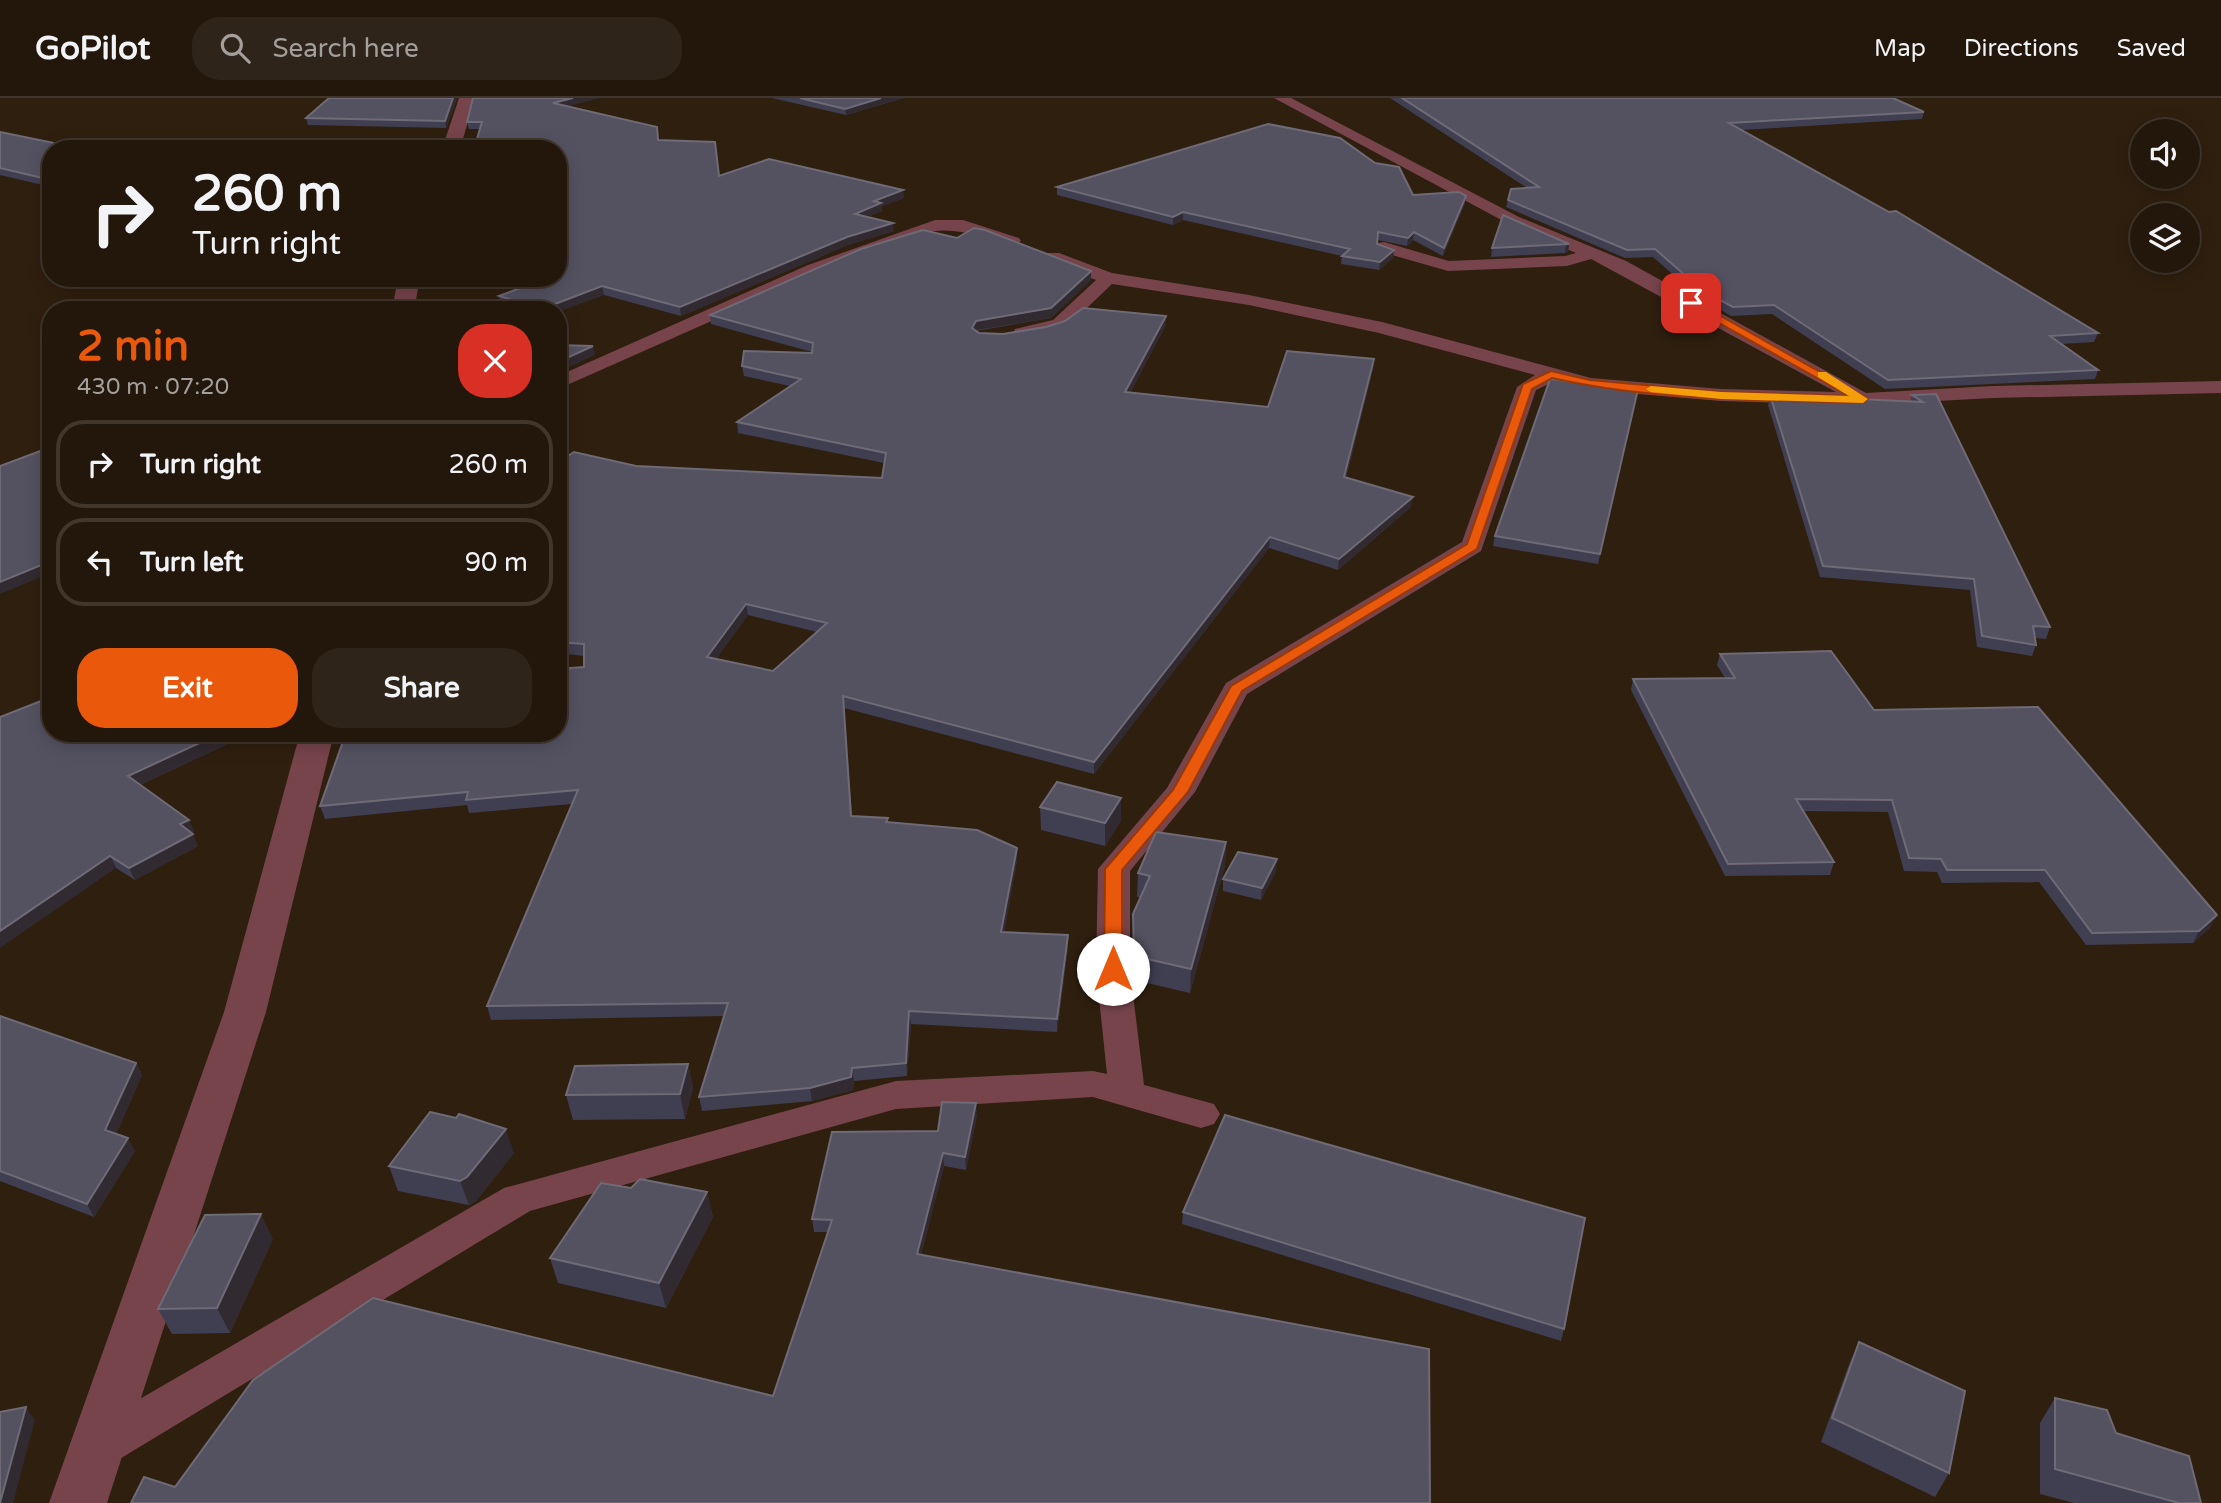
<!DOCTYPE html>
<meta charset="utf-8">
<style>
:root{--surface:#23170b;--page:#2f2419;--text:#f1f3f6;--muted:#a39f9d;--line:#40362c;--accent:#ea580c}
body{margin:0;font-family:"Varela Round",sans-serif;background:var(--page);color:var(--text);height:100vh;display:flex;flex-direction:column;font-size:26px;white-space:nowrap}
*{box-sizing:border-box;margin:0}
p{font-size:23px;color:var(--muted)}
.icon{flex:none;width:38px;height:38px;fill:none;stroke:currentColor;stroke-width:2;stroke-linecap:round;stroke-linejoin:round}
.map{position:relative;flex:1;overflow:hidden}
.side{position:absolute;left:42px;top:203px;width:525px;height:441px;display:flex;flex-direction:column;background:var(--surface);border-radius:28px;box-shadow:0 4px 18px #0003,0 0 0 2px var(--line)}
.side>*{flex:none}
.top-card{position:absolute;left:42px;top:42px;width:525px;height:147px;border-radius:28px;box-shadow:0 4px 18px #0003,0 0 0 2px var(--line);background:#23170b;color:var(--text);overflow:hidden}
.buttons{position:absolute;left:2130px;top:21px;display:grid;gap:14px}
.buttons a{display:grid;place-items:center;width:70px;height:70px;border-radius:50%;background:var(--surface);box-shadow:0 4px 18px #0003,0 0 0 2px var(--line);font-size:35px}
.pin{position:absolute;display:grid;place-items:center;width:60px;height:60px;color:#fff;margin:-30px;border-radius:14px;box-shadow:0 4px 10px #0006}
.me{position:absolute;width:77px;margin:-38px;rotate:0deg;stroke-linejoin:round;filter:drop-shadow(0 0 5px #0008)}
.turn{display:flex;align-items:center;gap:24px;height:147px;padding:0 35px;font-size:32px}
.turn .icon{width:91px;height:91px;stroke-width:2.5}
.turn b{display:block;font-size:49px;line-height:60px}
.round{display:grid;place-items:center;flex:none;width:74px;height:74px;border-radius:28px;background:var(--page)}
.summary{display:flex;align-items:center;justify-content:space-between;height:119px;padding:0 35px}
h1{font-size:42px;font-weight:700;line-height:52px;color:var(--accent)}
.button{display:flex;gap:14px;margin-top:auto;padding:14px 35px}
.button a{flex:1;height:80px;border-radius:28px;background:var(--accent);color:#fff;font-size:28px;font-weight:700;line-height:80px;text-align:center}
.button a+a{background:var(--page);color:var(--text)}
ul{padding:0;list-style:none}
li{display:flex;align-items:center;gap:21px;height:88px;margin:0 14px 10px;padding:0 21px;border:4px solid var(--line);border-radius:28px}
li div{flex:1}
li b{display:block;font-size:26px}
li em{font-style:normal}
header{display:flex;align-items:center;gap:42px;box-sizing:border-box;height:98px;padding:0 35px;background:var(--surface);border-bottom:2px solid var(--line)}
header strong{font-size:33px}
nav{display:flex;gap:38px;margin-inline-start:auto;font-size:24px}
.search{width:490px;height:63px;background:var(--page);display:flex;align-items:center;gap:18px;box-sizing:border-box;padding:0 24px;border-radius:28px;color:var(--muted);font-size:26px}
.map>svg:first-child{display:block}
.lines{fill:none;stroke-linecap:round;stroke-linejoin:round}
.minor{fill:#77444b;fill-rule:evenodd}
.tertiary{fill:#77444b;fill-rule:evenodd}
.wall{fill:#403e51;fill-rule:evenodd}
.shaded-wall{fill:#312a30}
.building{fill:#545161;stroke:#6e6a76;stroke-width:2;fill-rule:evenodd}
.route{fill:#ea580c;stroke:#983908;stroke-width:2}
.slow{fill:#f59e0b}
</style>
<header>
<strong>GoPilot</strong>
<div class="search"><svg class="icon" aria-label="search" viewBox="0 0 24 24"><circle cx="10" cy="10" r="6"/><path d="M15 15l6 6"/></svg>Search here</div>
<nav><a>Map</a><a>Directions</a><a>Saved</a></nav>
</header>
<div class="map">
<svg width="2221" height="1405" viewBox="0 0 2221 1405">
<rect width="100%" height="100%" fill="#2f1f0f"/>
<g class="lines">
<g class="minor">
<path d="M1274,0H1291L1519,119L1626,163L1866,295L1993,288L2221,283V295L1993,300L1863,307L1721,303L1590,292L1555,283L1536,292L1481,453L1247,596L1195,694L1130,773V871L1144,987L1214,1006L1220,1016L1214,1026L1201,1030L1093,999L896,1011L530,1113L113,1365L97,1371L81,1365L74,1350L81,1335L504,1090L896,983L1093,973L1107,976L1096,871L1098,771L1167,690L1226,585L1462,444L1517,289L1535,277L1379,235L1249,207L1112,186L1066,230L1022,241L1015,239L1013,235L1015,231L1053,222L1096,182L1047,163L1045,159L1047,155H1059L1112,175L1249,197L1382,224L1591,280L1721,291L1836,294L1591,161L1567,168L1448,173L1378,153V145L1384,144L1449,163L1565,158L1576,155L1507,125Z"/>
<path d="M935,122H963L1019,140L1021,143L1013,148C980,140 955,126 920,136L820,175L558,291V278L808,167Z"/>
</g>
<g class="tertiary">
<path d="M459,0H475L460,51H442Z"/>
<path d="M398,180H420L414,212H392Z"/>
<path d="M300,635H334L266,914L107,1405H49L224,914Z"/>
</g>
</g>
<g class="wall">
<path d="M457,0L446,30L308,27L306,20Z"/>
<path d="M772,0H904L846,17Z"/>
<path d="M1390,0H1893L1924,14L1922,21L1741,32L2098,235L2094,244L2062,246L2098,272L2095,281L1885,291L1772,216L1731,218L1701,201L1653,159L1625,160L1506,109L1508,102L1527,90Z"/>
<path d="M568,8L657,29L659,42L719,78L904,100L882,108V113L867,119L894,133L848,147L681,218L604,197L558,212H517L501,207L499,198L542,182L535,180H558L480,31H469L467,24Z"/>
<path d="M0,34L51,51V89L0,77Z"/>
<path d="M1057,89L1413,97L1466,98L1465,105L1443,158L1413,142L1407,148L1378,142L1377,146L1393,160L1379,172L1341,166L1342,158L1183,122L1173,127L1057,97Z"/>
<path d="M1569,146L1568,154L1565,155L1491,159L1492,150Z"/>
<path d="M1091,182L1051,220L976,233L979,235L1003,236L1166,227L1130,295L1268,309L1374,261L1373,271L1346,380L1411,409L1338,472L1269,450L1094,676L844,610L852,718L888,720V724L1017,750V763L1004,834L1068,850L1057,934L911,926L907,978L854,983L853,992L812,1003L702,1013L699,999L724,918L491,922L487,908L572,706L469,715L467,707L325,721L320,708L584,569V558L558,555V364L882,380L884,365L738,335L737,324L790,288L744,278L742,268L812,255V254L711,226L710,217ZM748,517L817,534L773,573L716,561Z"/>
<path d="M1638,291L1598,466L1493,448L1495,438Z"/>
<path d="M1936,296L2050,529L2046,541L2035,540L2036,547L2032,558L1977,549L1970,492L1820,479L1768,307L1770,297L1910,304L1912,297Z"/>
<path d="M1720,556L1874,612L2210,830L2193,845L2086,847L2039,784L1942,785L1937,774L1904,773L1888,714L1804,713L1834,764L1830,777L1725,778L1631,592L1633,581L1725,580L1717,567Z"/>
<path d="M51,635H251L140,687L189,722L194,734L191,735L198,748L135,782L116,770Z"/>
<path d="M1121,700V723L1105,748L1041,732L1040,709Z"/>
<path d="M1226,744L1225,767L1190,895L1134,882L1133,816L1140,799H1137L1138,775Z"/>
<path d="M1276,773L1261,802L1223,793V781Z"/>
<path d="M0,918L136,965L142,977L116,1036L135,1053L94,1119L0,1083Z"/>
<path d="M688,966L693,990L685,1021L573,1022L566,997Z"/>
<path d="M977,1017L966,1072L944,1068L921,1157L1430,1405L175,1389L773,1298L828,1134H814L812,1121L938,1033Z"/>
<path d="M514,1055L476,1103L469,1107L398,1093L389,1068Z"/>
<path d="M631,1090L707,1094L713,1119L666,1210L558,1185L550,1160Z"/>
<path d="M1183,1114L1564,1231L1561,1243L1182,1126Z"/>
<path d="M273,1141L230,1235L172,1236L158,1211Z"/>
<path d="M1859,1244L1949,1375L1935,1399L1821,1344L1848,1269Z"/>
<path d="M2055,1300L2201,1405H2074L2040,1396V1325Z"/>
</g>
<g class="shaded-wall">
<path d="M453,0H457L446,30L445,23Z"/>
<path d="M573,0H600L554,12L553,5Z"/>
<path d="M881,0H904L846,17L845,11Z"/>
<path d="M903,92L904,100L882,108V113L855,124V116L874,103Z"/>
<path d="M1466,98L1465,105L1443,158L1444,150Z"/>
<path d="M1183,114V122L1173,127V119Z"/>
<path d="M893,125L894,133L848,147L681,218L680,209L847,139Z"/>
<path d="M1414,134L1413,142L1407,148L1408,140Z"/>
<path d="M1569,146L1568,154L1565,155L1566,147Z"/>
<path d="M1394,152L1393,160L1379,172L1380,164Z"/>
<path d="M1091,173V182L1051,220L977,232L973,240L972,230L976,223Z"/>
<path d="M602,188L604,197L558,214V212H542Z"/>
<path d="M1166,218V227L1125,304V294Z"/>
<path d="M593,248L595,257L558,274V264Z"/>
<path d="M1374,261L1373,271L1343,390L1344,379Z"/>
<path d="M1413,399L1411,409L1338,472L1339,461Z"/>
<path d="M1270,439L1269,450L1094,676V664Z"/>
<path d="M51,463V475L0,496V484Z"/>
<path d="M746,506L748,517L709,571L707,559Z"/>
<path d="M221,635H251L133,690L128,678Z"/>
<path d="M1121,700V723L1105,748V725Z"/>
<path d="M189,722L194,734L185,738L180,726Z"/>
<path d="M193,736L198,748L135,782L129,770Z"/>
<path d="M1226,744L1225,767L1190,895L1191,871Z"/>
<path d="M1017,750V763L1002,847L1001,834Z"/>
<path d="M110,758L116,770L0,850V833Z"/>
<path d="M1277,761L1276,773L1261,802L1262,790Z"/>
<path d="M2217,817L2210,830L2193,845L2199,833Z"/>
<path d="M1068,837V850L1057,934V921Z"/>
<path d="M909,913L911,926L907,978L906,965Z"/>
<path d="M136,965L142,977L112,1045L105,1032Z"/>
<path d="M688,966L693,990L685,1021L680,996Z"/>
<path d="M852,970L854,983L853,992L812,1003L810,990Z"/>
<path d="M976,1005L977,1017L966,1072L965,1059Z"/>
<path d="M506,1031L514,1055L476,1103L469,1107L460,1083Z"/>
<path d="M128,1040L135,1053L94,1119L87,1106Z"/>
<path d="M943,1055L944,1068L918,1169L917,1156Z"/>
<path d="M707,1094L713,1119L666,1210L659,1185Z"/>
<path d="M261,1116L273,1141L230,1235L217,1210Z"/>
<path d="M26,1309L35,1322L13,1405H0Z"/>
</g>
<g class="building">
<path d="M329,0H453L445,23L306,20Z"/>
<path d="M473,0H573L553,5L657,29L658,42L715,44L719,78L769,61L903,92L874,103L881,105L855,116L893,125L847,139L680,209L602,188L542,211L499,198L547,180H558V51H474L482,24H467Z"/>
<path d="M800,0H881L845,11Z"/>
<path d="M1402,0H1893L1924,14L1729,25L1889,114L1896,113L2098,235L2050,238L2098,272L1888,282L1774,207L1733,209L1703,193L1655,151L1627,152L1508,102L1511,91L1539,89Z"/>
<path d="M1268,26L1340,40L1375,65L1399,69L1413,97L1459,94L1466,98L1444,150L1414,134L1408,140L1378,134L1377,146L1394,152L1380,164L1342,158L1350,151L1183,114L1173,119L1057,89Z"/>
<path d="M0,34L59,46L58,51H51V82L0,70Z"/>
<path d="M1503,117L1569,146L1492,150Z"/>
<path d="M974,130L985,132L1091,173L1051,210L976,223L972,230L979,235L1003,236L1046,229L1065,223L1083,210L1166,218L1125,294L1268,309L1287,253L1374,261L1344,379L1413,399L1339,461L1270,439L1094,664L843,598L851,718L888,720L886,724L977,732L1017,750L1001,834L1068,837L1057,921L909,913L906,965L852,970L851,979L810,990L699,999L728,905L487,908L578,692L466,702L468,694L320,708L346,635H558V571L584,569V546L558,544V364L574,354L636,368L882,380L886,355L737,324L801,281L742,268L744,253L812,255L813,245L710,217L861,151L923,132L957,140ZM746,506L827,525L773,573L707,559Z"/>
<path d="M558,247L593,248L558,264Z"/>
<path d="M1550,281L1638,291L1600,456L1495,438Z"/>
<path d="M1936,296L2050,529L2033,528L2036,547L1982,538L1974,481L1823,468L1770,297L1923,304L1912,297Z"/>
<path d="M51,349V463L0,484V368Z"/>
<path d="M1831,553L1874,612L2038,609L2217,817L2199,833L2092,835L2045,772H1947L1941,761L1909,760L1892,702L1796,701L1834,764L1728,766L1633,581L1735,580L1720,556Z"/>
<path d="M51,599V635H221L128,678L189,722L180,726L193,736L129,770L110,758L0,833V619Z"/>
<path d="M1057,684L1121,700L1105,725L1040,709Z"/>
<path d="M1156,734L1226,744L1191,871L1134,858L1133,816L1150,778L1138,775Z"/>
<path d="M1238,754L1277,761L1262,790L1223,781Z"/>
<path d="M0,918L136,965L105,1032L128,1040L87,1106L0,1073Z"/>
<path d="M688,966L680,996L566,997L575,968Z"/>
<path d="M942,1004L976,1005L965,1059L943,1055L917,1156L1429,1251L1430,1405H131L144,1379L175,1389L253,1282L373,1200L773,1298L832,1122L812,1121L832,1034L938,1033Z"/>
<path d="M430,1014L456,1020L459,1016L506,1031L467,1079L460,1083L389,1068Z"/>
<path d="M1225,1017L1585,1120L1564,1231L1183,1114Z"/>
<path d="M640,1081L707,1094L659,1185L550,1160L601,1085L631,1090Z"/>
<path d="M261,1116L217,1210L158,1211L205,1117Z"/>
<path d="M1859,1244L1965,1293L1949,1375L1832,1320Z"/>
<path d="M2055,1300L2107,1312L2116,1335L2189,1358L2201,1405H2179L2055,1371Z"/>
<path d="M26,1309L0,1405V1314Z"/>
</g>
<path class="route" d="M1687,203H1694L1868,301L1863,305C1760,302 1653,303 1552,280L1532,291L1477,451L1242,593L1188,694L1122,772V871L1119,875H1107L1104,871L1105,771L1173,692L1231,588L1467,446L1523,286L1551,273L1590,282L1721,294L1849,298L1687,207Z"/>
<path class="slow" d="M1818,274H1826L1868,301L1863,305L1721,301L1651,294L1646,291L1651,288L1721,294L1849,298L1818,279Z"/>
</svg>
<div class="buttons">
<a><svg class="icon" aria-label="sound" viewBox="0 0 24 24"><path d="M4 9h4l5-4v14l-5-4H4zM17 9q2 3 0 6"/></svg></a>
<a><svg class="icon" aria-label="layers" viewBox="0 0 24 24"><path d="M12 4l9 5-9 5-9-5zM3 14l9 5 9-5"/></svg></a>
</div>
<div class="pin" style="left:1691px;top:205px;background:#d93025"><svg class="icon" aria-label="arrive" viewBox="0 0 24 24"><path d="M6 21V4h12l-3 4 3 4H6"/></svg></div>
<svg class="me" style="left:1113px;top:871px" viewBox="-20 -20 40 40"><circle r="19" fill="#fff"/><path d="M0-13L10 11 0 6-10 11z" fill="#ea580c"/></svg>
<div class="top-card">
<div class="turn"><svg class="icon" aria-label="right" viewBox="0 0 24 24"><path d="M7 20v-9h11M14 6l5 5-5 5"/></svg><div><b>260 m</b>Turn right</div></div>
</div>
<section class="side">
<div class="summary"><div><h1>2 min</h1><p>430 m · 07:20</p></div><a class="round" style="background:#d93025;color:#fff"><svg class="icon" aria-label="close" viewBox="0 0 24 24"><path d="M6 6l12 12M18 6L6 18"/></svg></a></div>
<ul>
<li><svg class="icon" aria-label="right" viewBox="0 0 24 24"><path d="M7 20v-9h11M14 6l5 5-5 5"/></svg><div><b>Turn right</b></div><em>260 m</em></li>
<li><svg class="icon" aria-label="left" viewBox="0 0 24 24"><path d="M17 20v-9H6M10 6l-5 5 5 5"/></svg><div><b>Turn left</b></div><em>90 m</em></li>
</ul>
<div class="button"><a>Exit</a><a>Share</a></div>
</section>
</div>
